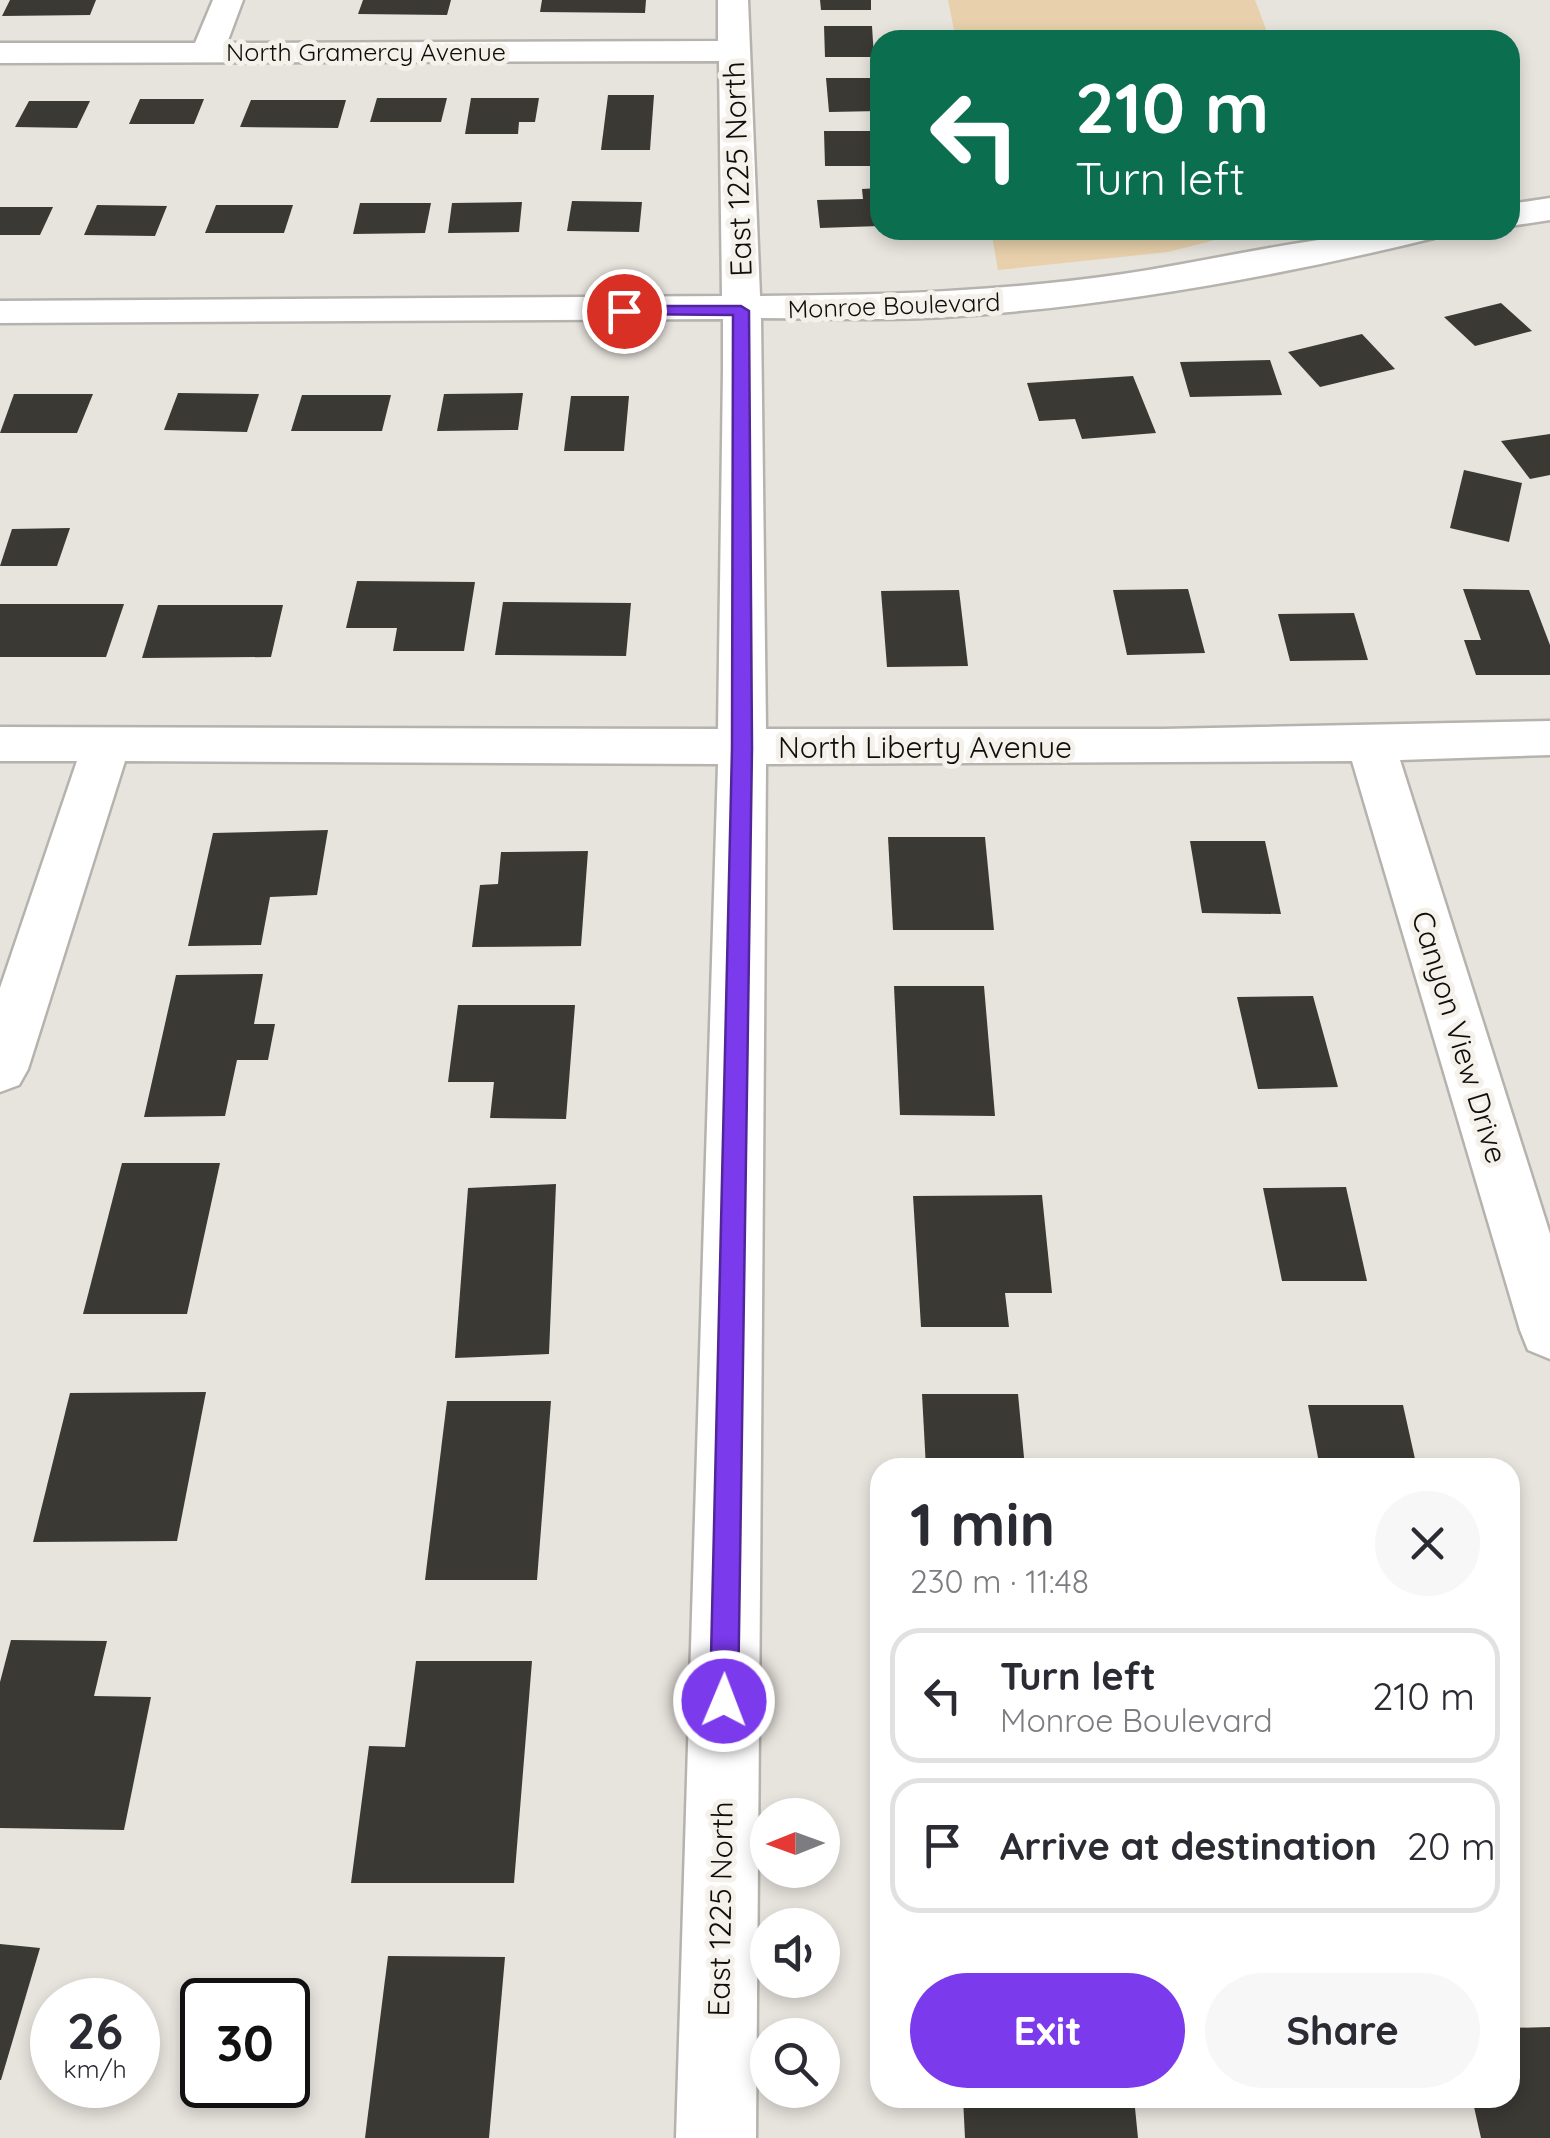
<!DOCTYPE html>
<meta charset="utf-8">
<style>
:root{--surface:#fff;--page:#f7f7f7;--text:#2b2b33;--muted:#7c7c81;--line:#e1e1e2;--accent:#7c3aed}
body{margin:0;font-family:Quicksand,sans-serif;background:var(--page);color:var(--text);height:100vh;display:flex;flex-direction:column;font-size:38px;white-space:nowrap}
*{box-sizing:border-box;margin:0}
p{font-size:32px;color:var(--muted)}
.icon{flex:none;width:55px;height:55px;fill:none;stroke:currentColor;stroke-width:2;stroke-linecap:round;stroke-linejoin:round}
.map{position:relative;flex:1;overflow:hidden}
.drawer{position:absolute;left:870px;top:1458px;width:650px;height:650px;display:flex;flex-direction:column;background:var(--surface);border-radius:30px;box-shadow:0 5px 15px #0003}
.drawer>*{flex:none}
.hud{position:absolute;left:870px;top:30px;width:650px;height:210px;border-radius:30px;box-shadow:0 5px 15px #0003;background:#0b6e4f;color:#fff;overflow:hidden}
.needle{width:65px;rotate:269deg}
.buttons{position:absolute;left:750px;top:1798px;display:grid;gap:20px}
.buttons a{display:grid;place-items:center;width:90px;height:90px;border-radius:50%;background:var(--surface);box-shadow:0 5px 15px #0003;font-size:50px}
.speed{position:absolute;left:30px;top:1978px;display:flex;gap:20px;font-size:50px;font-weight:700;text-align:center}
.speed>*{display:grid;place-content:center;width:130px;height:130px;border-radius:50%;background:var(--surface);box-shadow:0 5px 15px #0003;line-height:1}
.speed small{font-size:25px;font-weight:400}
.speed .limit{border:5px solid #111;border-radius:15px;background:#fff;color:#111}
.pin{position:absolute;display:grid;place-items:center;width:85px;height:85px;color:#fff;margin:-42px;border:5px solid #fff;border-radius:50%;box-shadow:0 2px 10px #0007}
.me{position:absolute;width:110px;margin:-55px;rotate:1deg;stroke-linejoin:round;filter:drop-shadow(0 0 8px #0008)}
.turn{display:flex;align-items:center;gap:35px;height:210px;padding:0 40px;font-size:45px}
.turn .icon{width:130px;height:130px;stroke-width:2.5}
.turn b{display:block;font-size:70px;line-height:85px}
.round{display:grid;place-items:center;flex:none;width:105px;height:105px;border-radius:52px;background:var(--page)}
.overview{display:flex;align-items:center;justify-content:space-between;height:170px;padding:0 40px}
h1{font-size:60px;font-weight:700;line-height:75px}
.cta{display:flex;gap:20px;margin-top:auto;padding:20px 40px}
.cta a{flex:1;height:115px;border-radius:60px;background:var(--accent);color:#fff;font-size:40px;font-weight:700;line-height:115px;text-align:center}
.cta a+a{background:var(--page);color:var(--text)}
ul{padding:0;list-style:none}
li{display:flex;align-items:center;gap:30px;height:135px;margin:0 20px 15px;padding:0 20px;border:5px solid var(--line);border-radius:30px}
li div{flex:1}
li b{display:block;font-size:38px}
li em{font-style:normal}
.map>svg:first-child{display:block}
.green{fill:#e7d0ab}
.building{fill:#3b3934}
.lines{fill:none;stroke-linecap:round;stroke-linejoin:round}
.minor-casing{stroke:#b6b2ad;stroke-width:5}
.minor{fill:#fff;fill-rule:evenodd}
.route{fill:#7c3aed;stroke:#51269a;stroke-width:2.5}
.labels{text-anchor:middle;dominant-baseline:central;stroke-width:10;stroke-linejoin:round;paint-order:stroke}
.far-street-label{font-size:25px;fill:#0e0d0b;stroke:#f4f0ea}
.street-label{font-size:30px;fill:#0e0d0b;stroke:#f4f0ea}
</style>
<div class="map">
<svg width="1550" height="2138" viewBox="0 0 1550 2138">
<rect width="100%" height="100%" fill="#e7e3dd"/>
<g class="green">
<path d="M948,0H1255L1270,40H956Z"/>
<path d="M991,230H1254L1168,252L998,270Z"/>
</g>
<g class="building">
<path d="M10,0H96L90,15L2,16Z"/>
<path d="M363,0H451L447,15L358,14Z"/>
<path d="M542,0H646L645,13L540,12Z"/>
<path d="M820,0H871V10H821Z"/>
<path d="M824,26H872L874,57H825Z"/>
<path d="M826,78H876L880,111L829,112Z"/>
<path d="M608,95H654L650,150H601Z"/>
<path d="M377,98H447L441,122H370Z"/>
<path d="M471,98H539L535,122H519L518,134H465Z"/>
<path d="M140,99H204L194,124H129Z"/>
<path d="M251,100H346L338,128L240,127Z"/>
<path d="M29,101H90L77,128L15,127Z"/>
<path d="M824,131H876L878,166H825Z"/>
<path d="M880,188V226L820,228L817,200L863,199L862,189Z"/>
<path d="M572,201L642,202L639,232L567,231Z"/>
<path d="M522,202L519,232L448,233L452,203Z"/>
<path d="M360,203H431L425,233L353,234Z"/>
<path d="M97,205L167,206L155,236L84,235Z"/>
<path d="M216,205H293L284,233H205Z"/>
<path d="M0,207H53L40,235H0Z"/>
<path d="M1501,303L1532,331L1475,346L1444,317Z"/>
<path d="M1362,334L1395,369L1320,387L1288,352Z"/>
<path d="M1270,360L1282,395L1190,397L1180,362Z"/>
<path d="M1133,376L1156,433L1082,439L1075,419L1039,421L1027,383Z"/>
<path d="M178,393L259,394L247,432L164,430Z"/>
<path d="M523,393L518,430L437,431L444,394Z"/>
<path d="M14,394H93L77,433H0Z"/>
<path d="M302,395H391L382,431H291Z"/>
<path d="M571,396H629L624,451H564Z"/>
<path d="M1550,434V475L1530,479L1501,441Z"/>
<path d="M1464,470L1522,483L1509,542L1450,528Z"/>
<path d="M70,528L57,566H0L12,529Z"/>
<path d="M357,581L475,582L464,651H393L397,628H346Z"/>
<path d="M1188,589L1205,653L1127,655L1113,590Z"/>
<path d="M1463,589L1529,590L1550,645V675H1476L1464,640H1481Z"/>
<path d="M959,590L968,666L887,667L881,591Z"/>
<path d="M503,602L631,603L626,656L495,655Z"/>
<path d="M0,604H124L106,657H0Z"/>
<path d="M158,605H283L271,657L142,658Z"/>
<path d="M1354,613L1368,660L1290,661L1278,614Z"/>
<path d="M328,830L317,895L270,897L261,945L188,946L213,833Z"/>
<path d="M888,837H985L994,930H893Z"/>
<path d="M1190,841H1265L1281,914L1202,913Z"/>
<path d="M588,851L581,946L472,947L480,885L498,884L501,852Z"/>
<path d="M263,974L254,1024H275L268,1060H237L225,1116L144,1117L176,975Z"/>
<path d="M894,986H984L995,1116L900,1115Z"/>
<path d="M1313,996L1338,1087L1258,1089L1237,997Z"/>
<path d="M458,1005H575L566,1119L490,1118L494,1082H448Z"/>
<path d="M122,1163H220L187,1314H83Z"/>
<path d="M556,1184L549,1354L455,1358L468,1188Z"/>
<path d="M1346,1187L1367,1281H1282L1263,1188Z"/>
<path d="M1042,1195L1052,1293H1005L1009,1327H921L913,1196Z"/>
<path d="M206,1392L177,1541L33,1542L70,1393Z"/>
<path d="M922,1394H1018L1025,1468H926Z"/>
<path d="M447,1401H551L537,1580H425Z"/>
<path d="M1308,1405H1403L1417,1468H1320Z"/>
<path d="M11,1640L107,1641L94,1696L151,1697L124,1830L0,1828V1682Z"/>
<path d="M416,1661H532L514,1883H351L369,1746L405,1747Z"/>
<path d="M0,1944L40,1948L1,2080H0Z"/>
<path d="M388,1956L505,1957L489,2138H365Z"/>
<path d="M1550,2027V2138H1481L1472,2098H1510V2028Z"/>
<path d="M963,2098H1134L1138,2138H965Z"/>
</g>
<g class="lines">
<defs>
<g id="minor">
<path d="M213,0H243L227,43L718,41V0H748L760,296C885,295 999,292 1123,274C1229,258 1332,230 1439,230L1434,238C1275,277 1107,307 944,317C883,321 821,318 761,318L766,729H1163L1550,721V755L1400,760L1550,1234V1359L1528,1350L1520,1330L1352,761L766,764L756,2138H676L718,764L125,761L28,1069L19,1085L0,1092V988L77,761H0V727L718,729L723,370V319L0,323V301L722,296L719,61L0,63V43H195Z"/>
<path d="M1550,198V220L1510,226V204Z"/>
</g>
</defs>
<use href="#minor" class="minor-casing"/>
<use href="#minor" class="minor"/>
</g>
<path class="route" d="M624,306H741L749,311L752,748L738,1701L734,1711L724,1715L714,1711L710,1701L732,748L733,315L618,314L616,311Z"/>
<g class="labels">
<g class="far-street-label">
<text x="366" y="51">North Gramercy Avenue</text>
<text transform="translate(894 305) rotate(-2)">Monroe Boulevard</text>
</g>
<g class="street-label">
<text transform="translate(737 169) rotate(-92)">East 1225 North</text>
<text x="925" y="747">North Liberty Avenue</text>
<text transform="translate(1460 1037) rotate(73)">Canyon View Drive</text>
<text transform="translate(720 1909) rotate(-89)">East 1225 North</text>
</g>
</g>
</svg>
<div class="buttons">
<a><svg class="needle" viewBox="-14 -14 28 28"><path d="M0-13l5 13h-10z" fill="#e53935"/><path d="M0 13l5-13h-10z" fill="#7c7c81"/></svg></a>
<a><svg class="icon" aria-label="sound" viewBox="0 0 24 24"><path d="M4 9h4l5-4v14l-5-4H4zM17 9q2 3 0 6"/></svg></a>
<a><svg class="icon" aria-label="search" viewBox="0 0 24 24"><circle cx="10" cy="10" r="6"/><path d="M15 15l6 6"/></svg></a>
</div>
<div class="speed"><div>26<small>km/h</small></div><div class="limit">30</div></div>
<div class="pin" style="left:624px;top:311px;background:#d93025"><svg class="icon" aria-label="arrive" viewBox="0 0 24 24"><path d="M6 21V4h12l-3 4 3 4H6"/></svg></div>
<svg class="me" style="left:724px;top:1701px" viewBox="-20 -20 40 40"><circle r="17" fill="#7c3aed" stroke="#fff" stroke-width="3"/><path d="M0-11L8 9 0 5-8 9z" fill="#fff"/></svg>
<div class="hud">
<div class="turn"><svg class="icon" aria-label="left" viewBox="0 0 24 24"><path d="M17 20v-9H6M10 6l-5 5 5 5"/></svg><div><b>210 m</b>Turn left</div></div>
</div>
<section class="drawer">
<div class="overview"><div><h1>1 min</h1><p>230 m · 11:48</p></div><a class="round"><svg class="icon" aria-label="close" viewBox="0 0 24 24"><path d="M6 6l12 12M18 6L6 18"/></svg></a></div>
<ul>
<li><svg class="icon" aria-label="left" viewBox="0 0 24 24"><path d="M17 20v-9H6M10 6l-5 5 5 5"/></svg><div><b>Turn left</b><p>Monroe Boulevard</p></div><em>210 m</em></li>
<li><svg class="icon" aria-label="arrive" viewBox="0 0 24 24"><path d="M6 21V4h12l-3 4 3 4H6"/></svg><div><b>Arrive at destination</b></div><em>20 m</em></li>
</ul>
<div class="cta"><a>Exit</a><a>Share</a></div>
</section>
</div>
